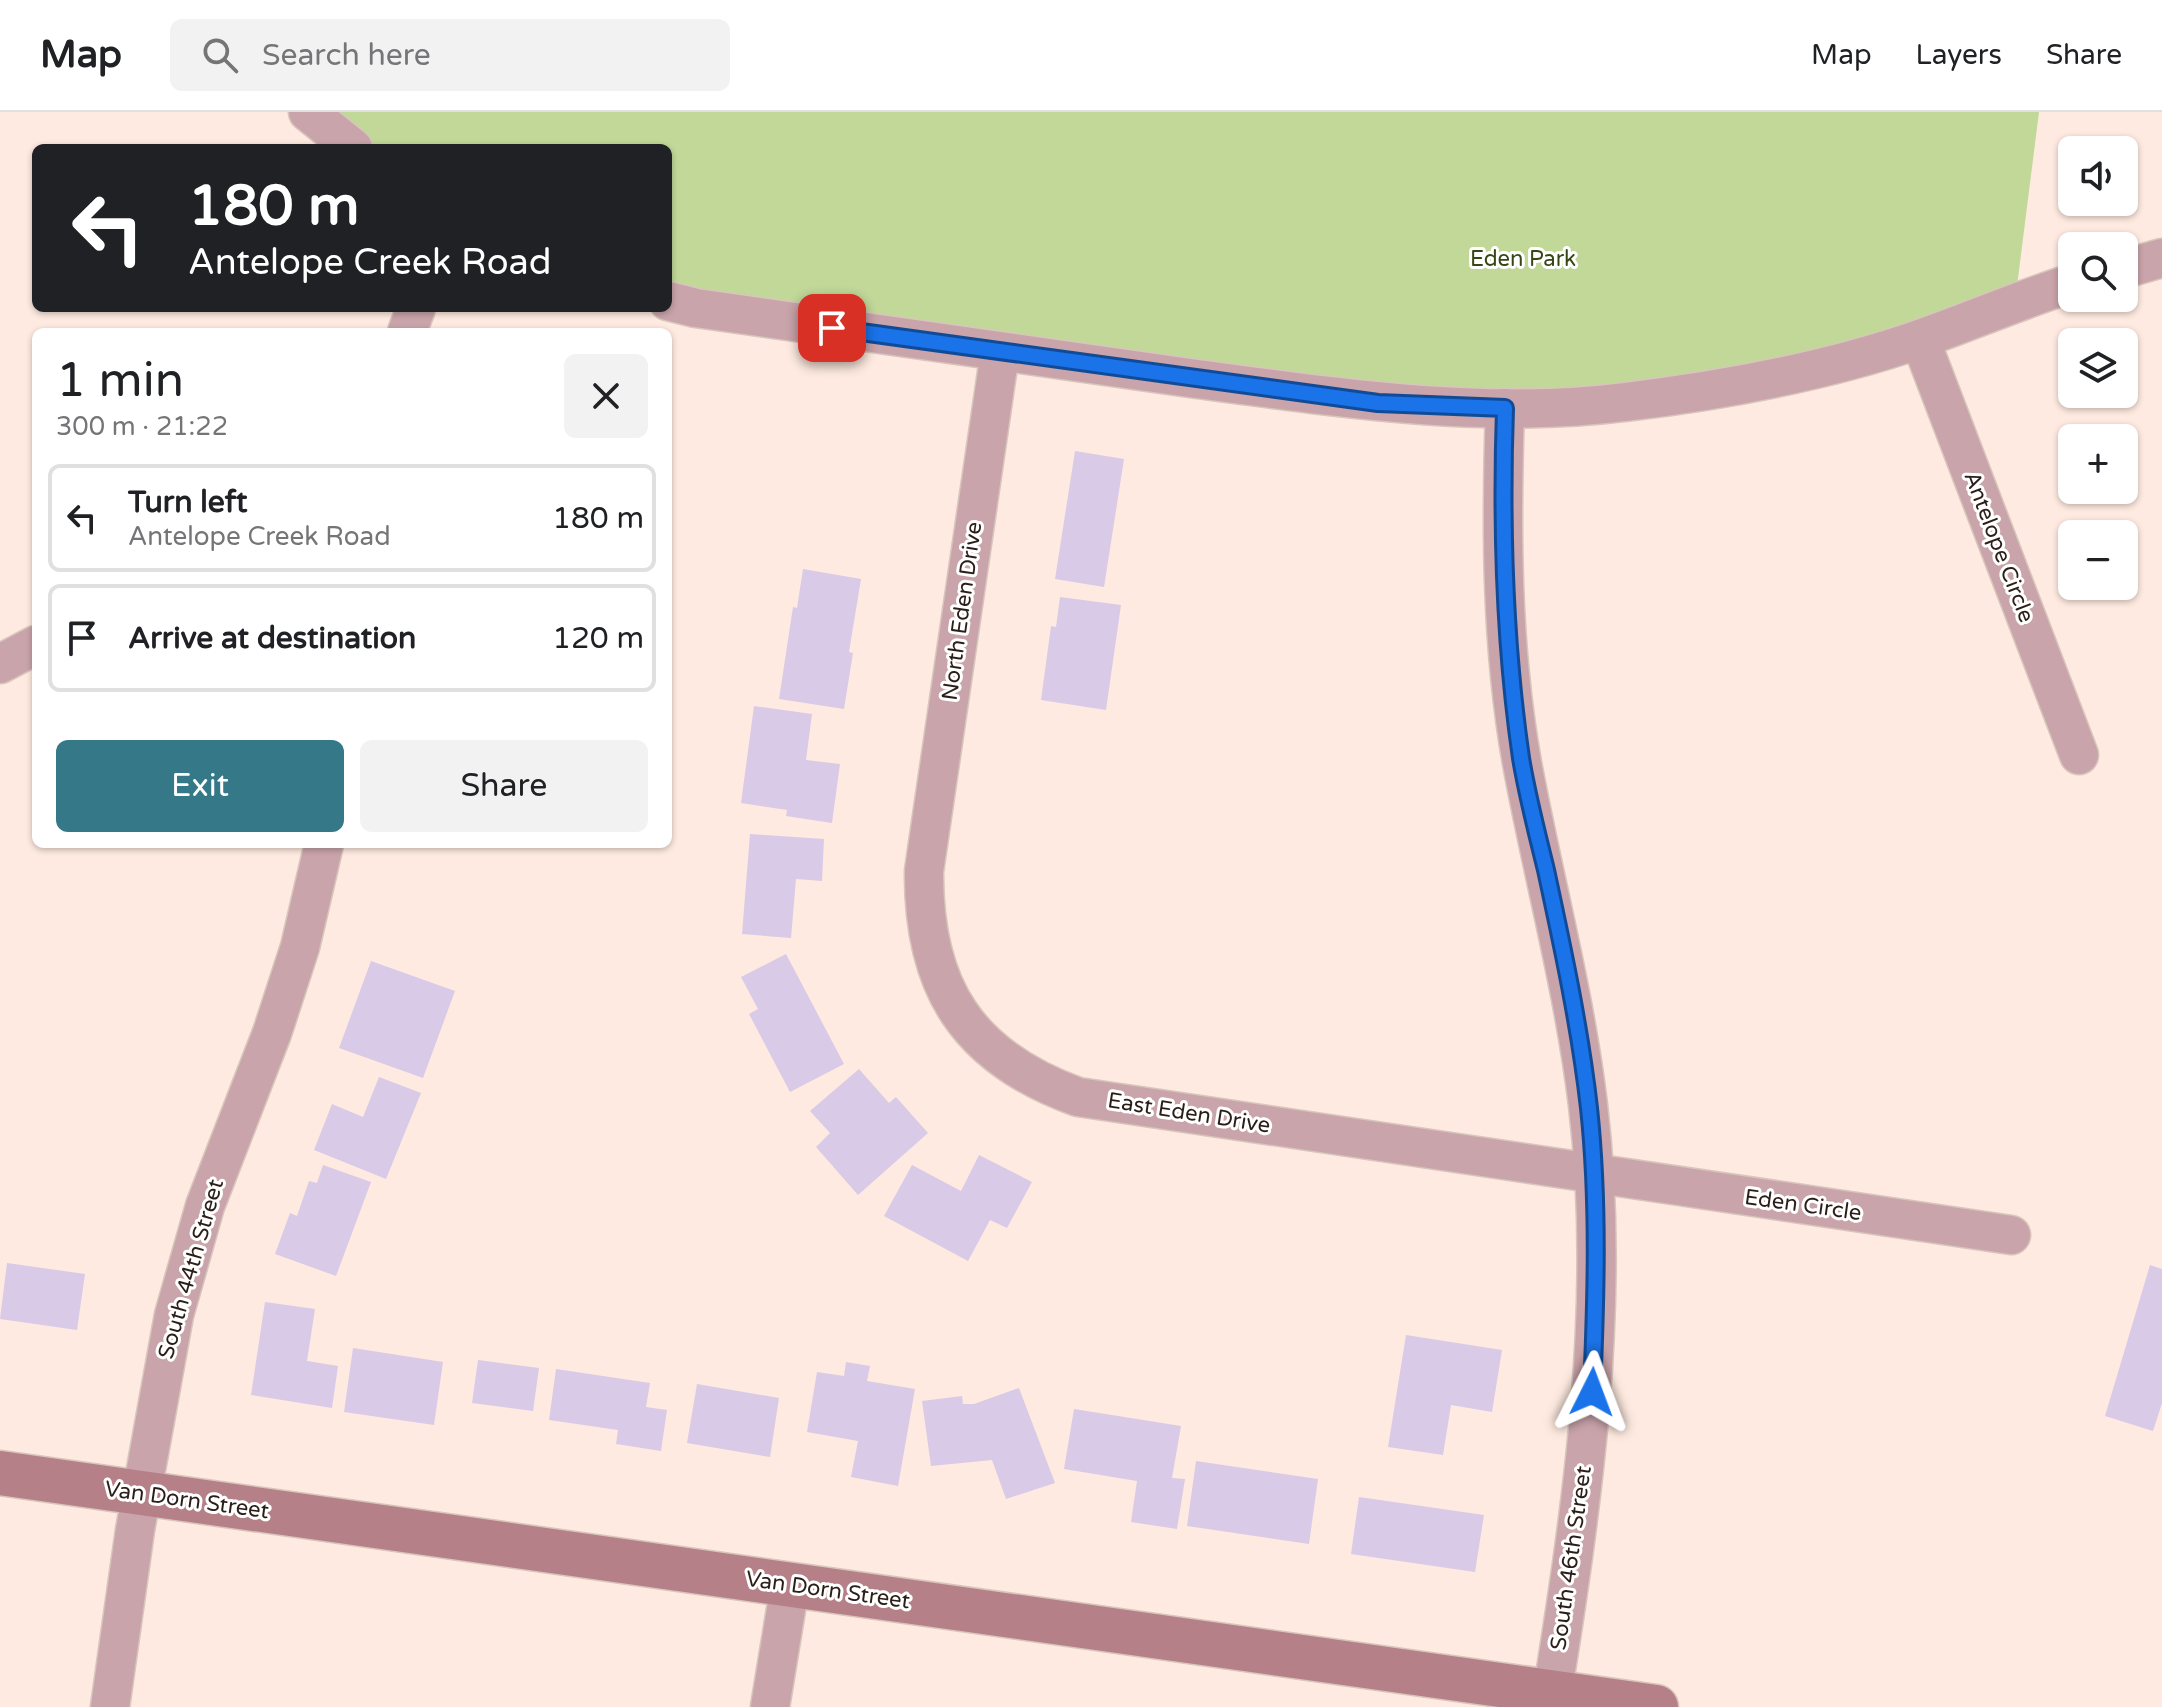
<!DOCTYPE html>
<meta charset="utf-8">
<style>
:root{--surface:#fff;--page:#f2f2f2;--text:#202124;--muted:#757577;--line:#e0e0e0;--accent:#357988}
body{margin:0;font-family:"Varela Round",sans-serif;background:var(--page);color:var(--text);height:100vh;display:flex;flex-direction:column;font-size:30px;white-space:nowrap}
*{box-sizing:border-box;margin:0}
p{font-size:26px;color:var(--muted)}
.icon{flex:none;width:44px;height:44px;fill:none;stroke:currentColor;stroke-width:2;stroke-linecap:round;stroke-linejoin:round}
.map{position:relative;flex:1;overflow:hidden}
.details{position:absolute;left:32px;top:216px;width:640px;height:520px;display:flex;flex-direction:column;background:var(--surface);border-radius:12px;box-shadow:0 2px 6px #0004}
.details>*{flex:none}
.top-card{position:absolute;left:32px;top:32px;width:640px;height:168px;border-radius:12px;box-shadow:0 2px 6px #0004;background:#202124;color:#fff;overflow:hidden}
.controls{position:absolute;left:2058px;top:24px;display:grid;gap:16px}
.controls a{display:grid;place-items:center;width:80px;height:80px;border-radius:12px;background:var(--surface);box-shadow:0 2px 6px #0004;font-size:40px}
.pin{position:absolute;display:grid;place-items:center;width:68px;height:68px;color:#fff;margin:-34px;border-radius:16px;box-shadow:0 4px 12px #0006}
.me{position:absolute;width:88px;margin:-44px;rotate:3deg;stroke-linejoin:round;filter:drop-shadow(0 0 6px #0008)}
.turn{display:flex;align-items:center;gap:28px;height:168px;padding:0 24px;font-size:36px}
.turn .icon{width:104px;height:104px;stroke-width:2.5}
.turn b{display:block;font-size:56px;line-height:68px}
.round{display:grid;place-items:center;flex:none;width:84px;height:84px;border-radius:12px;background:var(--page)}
.overview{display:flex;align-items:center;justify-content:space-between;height:136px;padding:0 24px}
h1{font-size:48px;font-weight:600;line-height:60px}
.button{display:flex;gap:16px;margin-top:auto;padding:16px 24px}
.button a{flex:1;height:92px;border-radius:12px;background:var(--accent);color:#fff;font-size:32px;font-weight:600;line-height:92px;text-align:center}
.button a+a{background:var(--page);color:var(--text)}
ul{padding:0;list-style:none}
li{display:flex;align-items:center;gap:24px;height:108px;margin:0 16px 12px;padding:0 8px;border:4px solid var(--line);border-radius:12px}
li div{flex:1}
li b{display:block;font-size:30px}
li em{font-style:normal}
header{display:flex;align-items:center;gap:48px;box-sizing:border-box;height:112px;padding:0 40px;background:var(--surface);border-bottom:2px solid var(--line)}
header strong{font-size:38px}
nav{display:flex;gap:44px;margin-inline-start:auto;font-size:28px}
.search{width:560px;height:72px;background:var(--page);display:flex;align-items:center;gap:20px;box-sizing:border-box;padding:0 28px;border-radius:12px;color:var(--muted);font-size:30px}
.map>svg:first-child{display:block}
.green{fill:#c1d899}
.building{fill:#d9cae7}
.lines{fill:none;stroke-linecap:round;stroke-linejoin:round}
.minor-casing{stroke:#d8c5bc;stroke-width:41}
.secondary-casing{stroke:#d8c5bc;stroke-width:47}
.minor{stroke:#c9a4aa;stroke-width:38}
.secondary{stroke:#b58088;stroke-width:44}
.route-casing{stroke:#114b97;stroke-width:20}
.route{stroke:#1a73e8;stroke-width:14}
.labels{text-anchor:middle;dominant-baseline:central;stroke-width:6;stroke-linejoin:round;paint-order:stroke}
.park-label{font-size:22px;fill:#374714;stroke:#fff}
.street-label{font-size:22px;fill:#2a1e18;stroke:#fff}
</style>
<header>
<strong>Map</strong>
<div class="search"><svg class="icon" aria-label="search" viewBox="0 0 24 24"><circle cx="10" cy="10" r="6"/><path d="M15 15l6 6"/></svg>Search here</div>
<nav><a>Map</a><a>Layers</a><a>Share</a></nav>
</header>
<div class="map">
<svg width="2162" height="1595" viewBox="0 0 2162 1595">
<rect width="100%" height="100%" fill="#feeae0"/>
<path class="green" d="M309,0H2039L2015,190L1919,227L1505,296L668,189V36H353Z"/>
<g class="building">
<path d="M1075,339L1124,347L1104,475L1055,467Z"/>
<path d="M803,457L861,467L849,540L853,541L844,597L779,587L793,495L797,496Z"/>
<path d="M1060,485L1121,493L1106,598L1041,588L1051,514L1056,515Z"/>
<path d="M754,594L812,602L806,648L840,652L832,711L786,704L787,698L741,691Z"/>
<path d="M750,722L824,727L822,769L796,767L791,826L742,822Z"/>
<path d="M786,842L844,952L790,980L749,902L758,897L741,865Z"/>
<path d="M371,849L455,879L423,966L339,936Z"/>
<path d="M859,957L889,991L896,985L928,1021L858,1083L816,1035L830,1021L810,999Z"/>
<path d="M379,965L421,981L386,1067L314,1038L332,992L363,1005Z"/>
<path d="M979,1043L1032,1070L1007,1116L990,1108L968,1149L884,1104L912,1053L961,1079Z"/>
<path d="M323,1053L371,1070L336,1164L275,1142L290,1101L297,1104L309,1069L317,1071Z"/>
<path d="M7,1151L85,1162L77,1218L0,1207Z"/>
<path d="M2150,1153L2162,1157V1291L2153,1319L2105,1304Z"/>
<path d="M265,1190L315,1197L307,1249L338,1254L332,1296L251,1283Z"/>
<path d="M1406,1223L1502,1238L1492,1300L1451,1293L1443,1343L1388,1335Z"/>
<path d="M353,1236L443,1250L434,1313L344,1300Z"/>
<path d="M478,1248L539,1256L533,1299L472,1291Z"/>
<path d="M846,1250L870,1254L867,1269L915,1277L898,1374L851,1365L858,1329L807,1320L817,1260L844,1264Z"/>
<path d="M556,1257L650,1271L646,1295L667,1298L661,1339L616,1332L618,1318L549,1308Z"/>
<path d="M697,1272L779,1286L770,1345L687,1331Z"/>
<path d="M1019,1276L1055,1371L1006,1387L992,1348L931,1354L922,1289L962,1284L963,1292H974Z"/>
<path d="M1074,1297L1181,1314L1172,1366L1185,1367L1177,1417L1131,1410L1137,1369L1064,1357Z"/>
<path d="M1196,1349L1318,1367L1309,1432L1187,1414Z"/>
<path d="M1359,1385L1484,1403L1475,1460L1351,1442Z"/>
</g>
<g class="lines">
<defs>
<g id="minor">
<path d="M308,0L353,36"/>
<path d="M2124,157L2162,146"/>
<path d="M668,189L696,196C861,219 1025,243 1190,266C1334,285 1479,308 1625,290C1725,278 1825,260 1920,227C1971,209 2020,188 2072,171"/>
<path d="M407,220L416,196"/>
<path d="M1920,227L2079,643"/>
<path d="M1000,240L924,759C923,875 967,945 1078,985L2011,1123"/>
<path d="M1505,296C1501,415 1501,534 1522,651C1543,765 1574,877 1588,993C1612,1194 1582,1397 1550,1595"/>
<path d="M0,552L36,533"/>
<path d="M110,1595L135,1418L174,1203L205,1094L272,921L300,835L324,732"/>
<path d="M770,1595L790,1473"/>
</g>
<path id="secondary" d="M0,1361L1656,1595"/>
</defs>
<use href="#minor" class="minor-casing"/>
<use href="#secondary" class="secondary-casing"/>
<use href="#minor" class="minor"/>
<use href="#secondary" class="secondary"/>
</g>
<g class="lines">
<defs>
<path id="route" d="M832,216L1378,291L1505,296C1501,414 1504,529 1521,646C1527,683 1537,721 1546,758C1563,837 1580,916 1589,996C1599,1090 1596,1185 1592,1280"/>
</defs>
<use href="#route" class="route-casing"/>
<use href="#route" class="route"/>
</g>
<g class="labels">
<g class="park-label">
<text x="1523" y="147">Eden Park</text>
</g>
<g class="street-label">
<text transform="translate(1999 435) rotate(69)">Antelope Circle</text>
<text transform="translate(962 499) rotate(-82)">North Eden Drive</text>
<text transform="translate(1189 1001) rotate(9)">East Eden Drive</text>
<text transform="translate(1803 1093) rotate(8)">Eden Circle</text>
<text transform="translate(191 1157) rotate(-74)">South 44th Street</text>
<text transform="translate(187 1388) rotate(8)">Van Dorn Street</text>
<text transform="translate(1571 1446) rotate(-82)">South 46th Street</text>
<text transform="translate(828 1478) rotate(8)">Van Dorn Street</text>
</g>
</g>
</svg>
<div class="controls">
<a><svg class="icon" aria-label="sound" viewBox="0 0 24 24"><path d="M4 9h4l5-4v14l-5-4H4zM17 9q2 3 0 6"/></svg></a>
<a><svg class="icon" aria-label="search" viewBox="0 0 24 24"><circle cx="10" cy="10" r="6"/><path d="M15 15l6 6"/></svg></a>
<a><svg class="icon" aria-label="layers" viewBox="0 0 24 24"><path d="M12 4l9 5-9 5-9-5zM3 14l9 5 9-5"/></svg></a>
<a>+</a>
<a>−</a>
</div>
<div class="pin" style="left:832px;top:216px;background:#d93025"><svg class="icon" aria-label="arrive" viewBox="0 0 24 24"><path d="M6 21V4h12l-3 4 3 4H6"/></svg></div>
<svg class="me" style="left:1592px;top:1280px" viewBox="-20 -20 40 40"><path d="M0-17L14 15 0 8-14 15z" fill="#1a73e8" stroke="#fff" stroke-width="4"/></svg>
<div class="top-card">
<div class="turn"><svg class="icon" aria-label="left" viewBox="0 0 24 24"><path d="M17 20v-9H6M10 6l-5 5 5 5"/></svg><div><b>180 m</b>Antelope Creek Road</div></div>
</div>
<section class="details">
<div class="overview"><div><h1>1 min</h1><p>300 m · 21:22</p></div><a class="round"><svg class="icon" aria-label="close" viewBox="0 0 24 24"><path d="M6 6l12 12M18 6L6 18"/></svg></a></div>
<ul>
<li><svg class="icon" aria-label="left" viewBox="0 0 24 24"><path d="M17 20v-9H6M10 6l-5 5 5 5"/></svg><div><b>Turn left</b><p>Antelope Creek Road</p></div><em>180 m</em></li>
<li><svg class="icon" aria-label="arrive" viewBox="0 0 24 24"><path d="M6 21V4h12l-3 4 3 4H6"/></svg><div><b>Arrive at destination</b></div><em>120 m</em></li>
</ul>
<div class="button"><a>Exit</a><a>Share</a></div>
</section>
</div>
